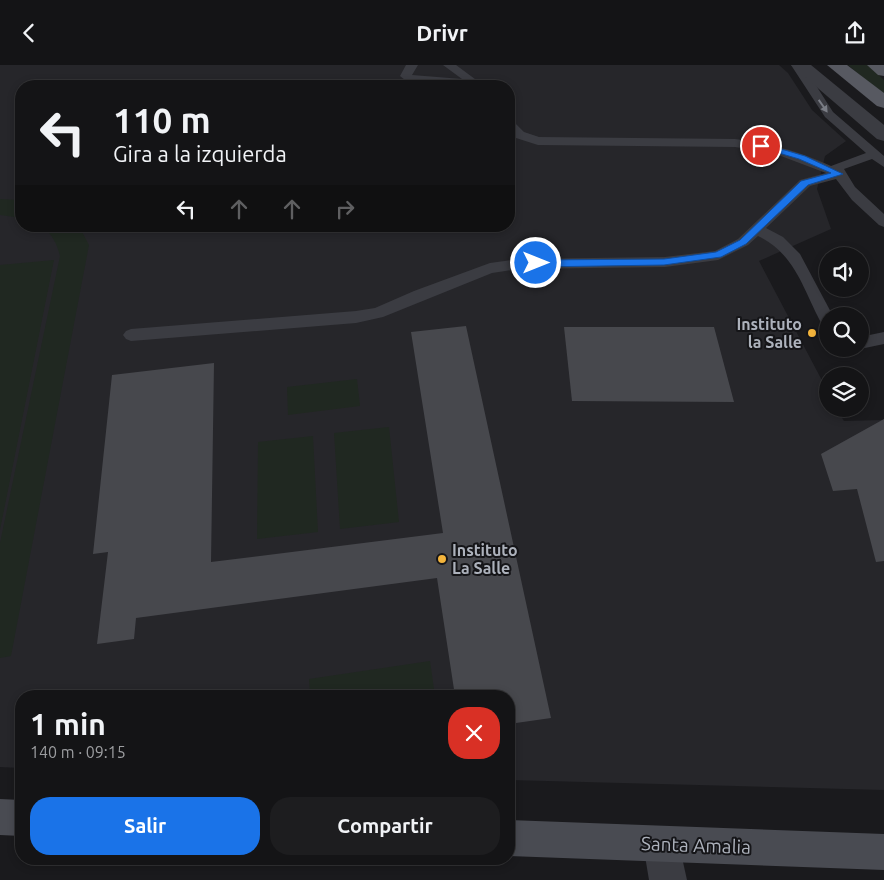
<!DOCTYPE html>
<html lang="es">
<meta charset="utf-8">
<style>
:root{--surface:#141416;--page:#1d1d1f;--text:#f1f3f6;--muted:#9d9ea1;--line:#333335;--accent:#1a73e8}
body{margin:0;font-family:Ubuntu,sans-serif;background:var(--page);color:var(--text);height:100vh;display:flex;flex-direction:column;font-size:19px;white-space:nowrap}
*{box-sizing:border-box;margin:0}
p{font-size:16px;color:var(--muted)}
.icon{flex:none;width:28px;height:28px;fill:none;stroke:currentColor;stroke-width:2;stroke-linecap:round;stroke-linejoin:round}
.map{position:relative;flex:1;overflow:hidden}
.details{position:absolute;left:15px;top:625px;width:500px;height:175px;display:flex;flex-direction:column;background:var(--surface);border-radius:20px;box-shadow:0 2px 8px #0003,0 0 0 1px var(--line)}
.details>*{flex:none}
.guide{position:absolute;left:15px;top:15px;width:500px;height:152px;border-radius:20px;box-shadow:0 2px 8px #0003,0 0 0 1px var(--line);background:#141416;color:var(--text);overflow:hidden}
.fabs{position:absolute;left:819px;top:182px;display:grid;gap:10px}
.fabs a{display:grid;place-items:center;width:50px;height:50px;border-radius:50%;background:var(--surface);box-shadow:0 2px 8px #0003,0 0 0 1px var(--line);font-size:25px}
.pin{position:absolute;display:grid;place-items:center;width:42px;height:42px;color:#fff;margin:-21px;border:2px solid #fff;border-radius:50%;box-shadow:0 1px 5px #0007}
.me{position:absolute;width:55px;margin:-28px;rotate:90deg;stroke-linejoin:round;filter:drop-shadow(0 0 4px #0008)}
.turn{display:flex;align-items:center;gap:18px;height:105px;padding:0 15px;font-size:22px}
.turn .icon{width:65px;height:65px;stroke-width:2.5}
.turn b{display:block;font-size:35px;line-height:42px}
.lanes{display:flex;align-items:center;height:48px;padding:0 15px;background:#0003;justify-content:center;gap:25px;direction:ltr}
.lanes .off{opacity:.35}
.round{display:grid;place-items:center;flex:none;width:52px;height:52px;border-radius:20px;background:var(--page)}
.summary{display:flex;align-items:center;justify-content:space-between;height:85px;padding:0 15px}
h1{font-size:30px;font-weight:700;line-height:38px}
.button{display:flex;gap:10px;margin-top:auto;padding:10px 15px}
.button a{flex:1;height:58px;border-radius:20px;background:var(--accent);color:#fff;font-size:20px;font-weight:700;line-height:58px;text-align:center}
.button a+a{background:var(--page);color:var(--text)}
header{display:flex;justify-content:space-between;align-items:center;height:65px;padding:0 15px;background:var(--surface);font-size:22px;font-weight:700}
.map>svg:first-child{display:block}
.built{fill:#26262a;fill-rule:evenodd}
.green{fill:#202821}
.building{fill:#47484d}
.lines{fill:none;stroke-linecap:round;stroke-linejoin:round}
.lane{fill:#3b3c42;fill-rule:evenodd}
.street{fill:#3b3c42;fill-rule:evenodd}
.secondary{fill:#494b52;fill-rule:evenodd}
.primary{fill:#575961;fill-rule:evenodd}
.oneway{fill:#7a7d85}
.route{fill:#1a73e8;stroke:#114b97}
.poi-dot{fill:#f3b43c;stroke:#151518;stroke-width:2}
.labels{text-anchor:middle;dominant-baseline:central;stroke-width:4;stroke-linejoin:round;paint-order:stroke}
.poi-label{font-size:16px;font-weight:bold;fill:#adb2bc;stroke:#151518;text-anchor:end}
.near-street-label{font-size:19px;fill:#adb2bc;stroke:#151518}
</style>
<header><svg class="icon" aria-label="back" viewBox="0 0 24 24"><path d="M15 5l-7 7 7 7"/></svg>Drivr<svg class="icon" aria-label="share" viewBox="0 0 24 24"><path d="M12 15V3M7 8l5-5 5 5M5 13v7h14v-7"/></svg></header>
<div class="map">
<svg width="884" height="815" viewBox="0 0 884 815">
<rect width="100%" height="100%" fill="#1a1a1d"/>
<path class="built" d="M0,0H779L788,8L812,45L846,76L825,91L817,124L831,164L759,196L827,325L828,344H837L844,356L884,355V725L509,715V631H21V703L0,702ZM21,21H509V161H21Z"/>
<g class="green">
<path d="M848,0H868L884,15V30Z"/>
<path d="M0,134L21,135V153L0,150Z"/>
<path d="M41,161H79L89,180L11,591L0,593V478L60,191C57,179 52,168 41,161Z"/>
<path d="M54,195L0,465V200Z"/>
<path d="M357,314L360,341L288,350L287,322Z"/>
<path d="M389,362L399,457L340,464L334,368Z"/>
<path d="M313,371L318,467L257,474L258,377Z"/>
<path d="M430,596L435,631H310L309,614Z"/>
</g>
<g class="building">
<path d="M466,261L551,653L509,659V631H455L437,513L136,553L134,574L97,579L108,487L93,489L112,310L214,298L211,497L443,468L411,267Z"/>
<path d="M564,262H714L734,337L572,336Z"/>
<path d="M884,354V496L876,497L857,424L833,426L821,389Z"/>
</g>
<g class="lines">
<g class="lane">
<path d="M406,0H418L412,10L462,14L443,0H456L483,20L461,21L405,15L400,11Z"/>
<path d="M791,0H803L833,47L884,91V102L872,94L844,104L855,122L884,149V162L879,160L852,135L836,114L810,121L766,163L783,172L800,189L833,251H828V262L823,261C803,226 797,190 758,171L748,180L718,195L665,202L519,204L492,208L383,252L356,258L131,276L126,274L123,270L126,266L131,264L356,246L375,243L414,226L490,198L519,194L665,192L715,186L738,174L800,115L826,108L773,88L735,82L538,80L516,73L509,66V55L513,56L524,67L539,72L735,74C769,78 800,87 831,101L866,88L825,52Z"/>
<path d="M884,267V279L860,284V272Z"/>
</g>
<g class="street">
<path d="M791,0H811L884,60V76L877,74Z"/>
<path d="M661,761L674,766L679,779L687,815H649L643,779L648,766Z"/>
</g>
<g class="secondary">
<path d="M0,734L21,735V771L0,770Z"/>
<path d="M509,755L884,769V805L509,791Z"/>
</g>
<g class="primary">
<path d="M827,0H847L884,28V43L877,41Z"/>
<path d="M867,0H884V11L878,10Z"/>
</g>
</g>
<defs><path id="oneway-solid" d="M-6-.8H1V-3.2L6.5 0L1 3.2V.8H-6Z" transform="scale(1.25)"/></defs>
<use class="oneway" href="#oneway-solid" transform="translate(823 41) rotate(55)"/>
<path class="route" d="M761,78L805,91L843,109L808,120L746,179L721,192L664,200L536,202L531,198L536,195L664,194L716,187L740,175L801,116L831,108L799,94L758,82V79Z"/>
<g class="poi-dot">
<circle cx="812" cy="268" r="5"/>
<circle cx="442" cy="494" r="5"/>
</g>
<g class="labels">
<g class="poi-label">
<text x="802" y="259">Instituto<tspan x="802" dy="18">la Salle</tspan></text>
<text x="452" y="485" text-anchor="start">Instituto<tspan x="452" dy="18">La Salle</tspan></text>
</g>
<g class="near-street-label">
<text transform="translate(696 780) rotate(2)">Santa Amalia</text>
</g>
</g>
</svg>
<div class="fabs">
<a><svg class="icon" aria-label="sound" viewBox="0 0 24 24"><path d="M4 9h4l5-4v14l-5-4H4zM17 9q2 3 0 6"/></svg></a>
<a><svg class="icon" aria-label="search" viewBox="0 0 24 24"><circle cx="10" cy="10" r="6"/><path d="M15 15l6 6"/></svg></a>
<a><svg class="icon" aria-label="layers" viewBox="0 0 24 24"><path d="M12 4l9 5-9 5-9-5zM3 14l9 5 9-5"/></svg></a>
</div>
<div class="pin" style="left:761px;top:81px;background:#d93025"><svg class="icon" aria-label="arrive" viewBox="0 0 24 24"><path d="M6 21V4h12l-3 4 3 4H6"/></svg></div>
<svg class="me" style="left:536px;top:198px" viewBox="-20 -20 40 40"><circle r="17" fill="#1a73e8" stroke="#fff" stroke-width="3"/><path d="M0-11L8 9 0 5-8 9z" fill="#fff"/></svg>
<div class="guide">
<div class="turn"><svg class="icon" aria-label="left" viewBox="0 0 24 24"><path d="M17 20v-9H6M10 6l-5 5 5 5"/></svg><div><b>110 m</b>Gira a la izquierda</div></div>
<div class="lanes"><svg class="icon" aria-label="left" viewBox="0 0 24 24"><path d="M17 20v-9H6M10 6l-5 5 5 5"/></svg><svg class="icon off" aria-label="ahead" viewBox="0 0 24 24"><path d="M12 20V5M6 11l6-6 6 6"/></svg><svg class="icon off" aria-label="ahead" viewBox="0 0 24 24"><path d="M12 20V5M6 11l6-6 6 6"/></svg><svg class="icon off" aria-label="right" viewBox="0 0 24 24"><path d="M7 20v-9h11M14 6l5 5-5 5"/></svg></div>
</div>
<section class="details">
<div class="summary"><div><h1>1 min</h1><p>140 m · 09:15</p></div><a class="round" style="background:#d93025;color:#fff"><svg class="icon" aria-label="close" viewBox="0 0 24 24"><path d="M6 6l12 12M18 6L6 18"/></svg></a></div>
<div class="button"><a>Salir</a><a>Compartir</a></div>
</section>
</div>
